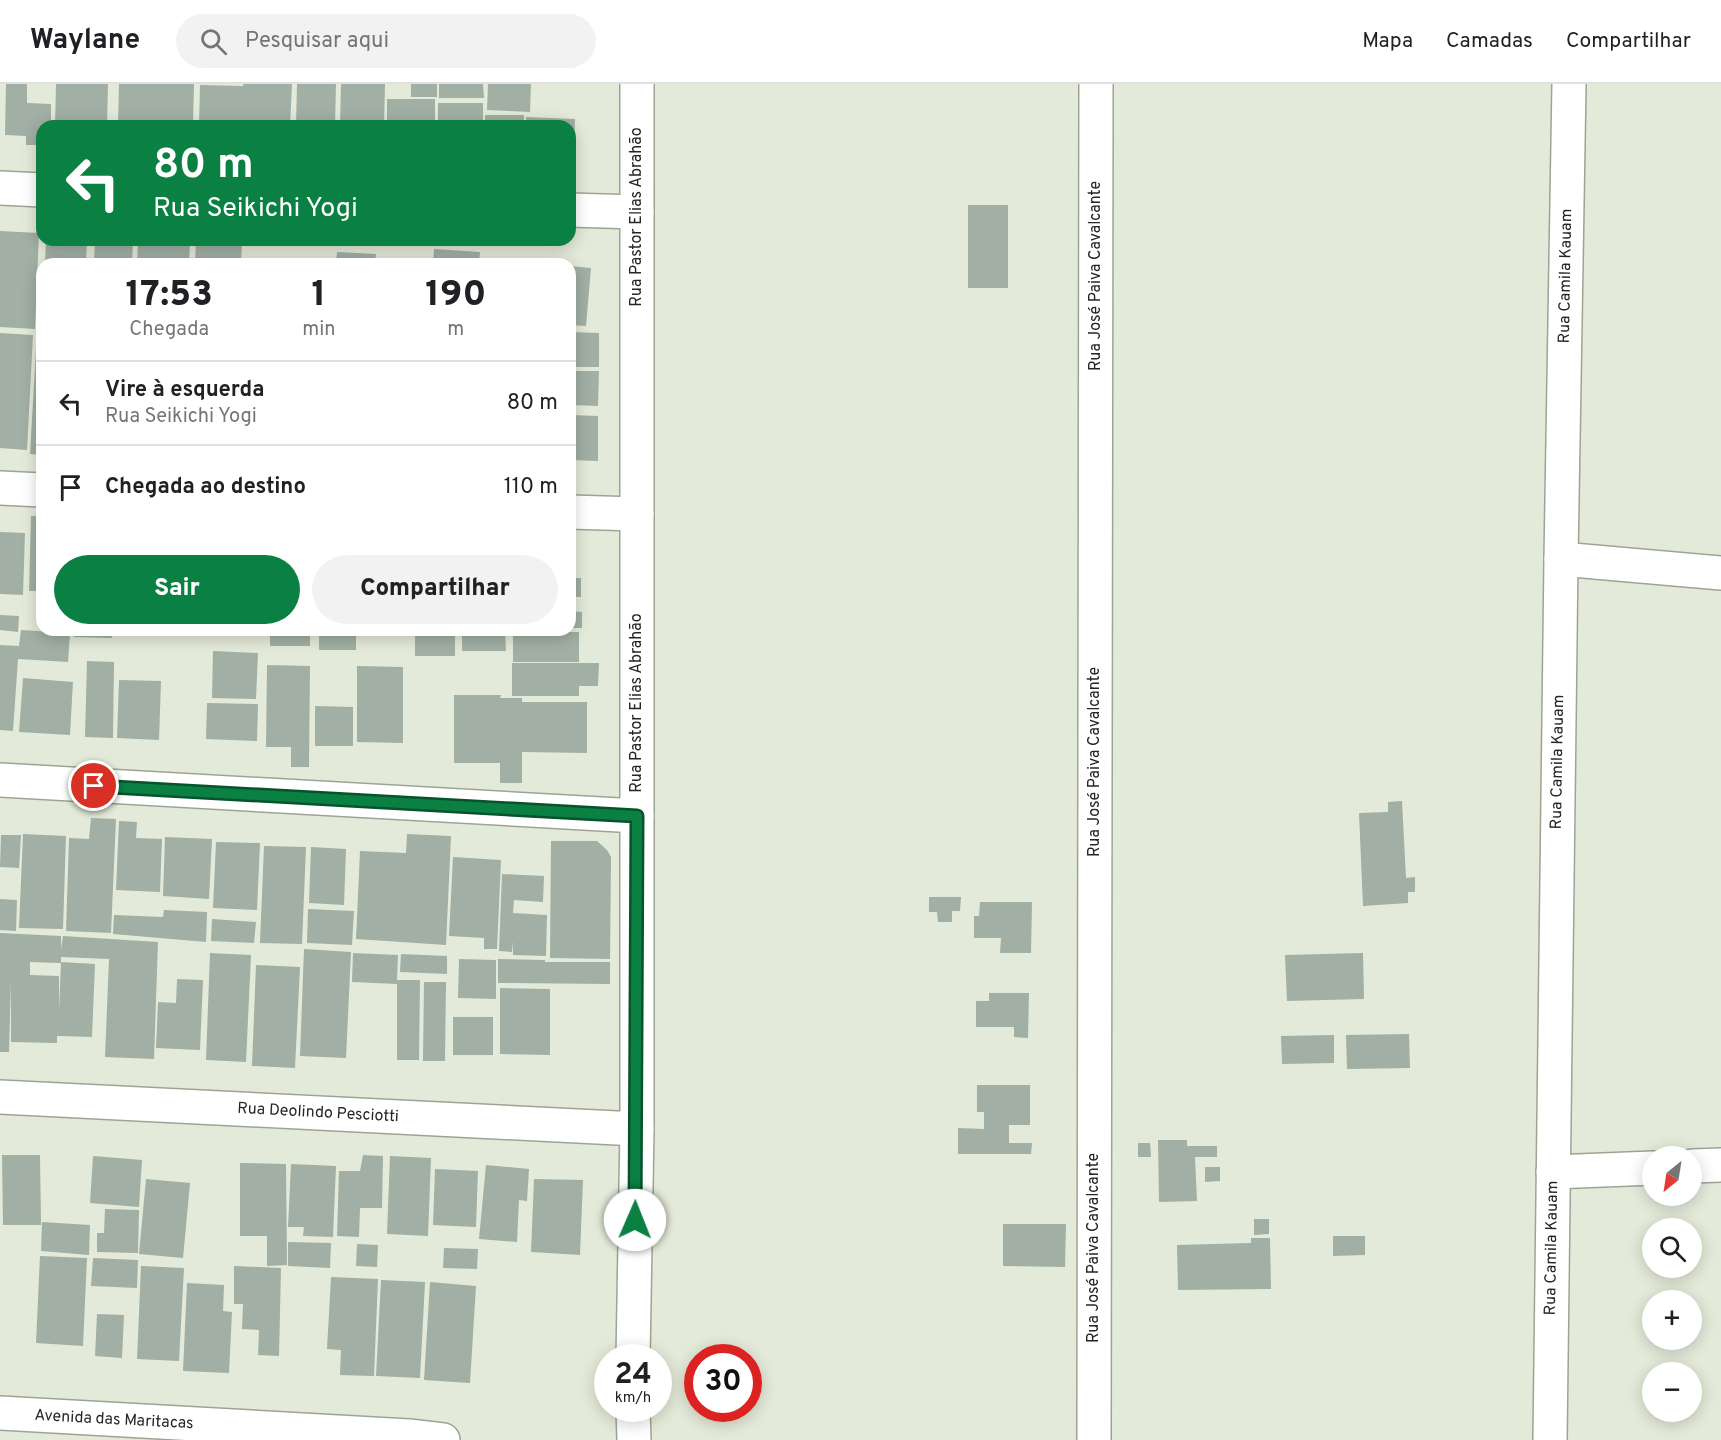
<!DOCTYPE html>
<html lang="pt">
<meta charset="utf-8">
<style>
:root{--surface:#fff;--page:#f2f2f2;--text:#202124;--muted:#757577;--line:#e0e0e0;--accent:#0b8043}
body{margin:0;font-family:Overpass,sans-serif;background:var(--page);color:var(--text);height:100vh;display:flex;flex-direction:column;font-size:22px;white-space:nowrap}
*{box-sizing:border-box;margin:0}
p{font-size:20px;color:var(--muted)}
.icon{flex:none;width:33px;height:33px;fill:none;stroke:currentColor;stroke-width:2;stroke-linecap:round;stroke-linejoin:round}
.map{position:relative;flex:1;overflow:hidden}
.details{position:absolute;left:36px;top:174px;width:540px;height:378px;display:flex;flex-direction:column;background:var(--surface);border-radius:18px;box-shadow:0 3px 15px #0003}
.details>*{flex:none}
.guide{position:absolute;left:36px;top:36px;width:540px;height:126px;border-radius:18px;box-shadow:0 3px 15px #0003;background:#0b8043;color:#fff;overflow:hidden}
.needle{width:39px;rotate:210deg}
.buttons{position:absolute;left:1642px;top:1062px;display:grid;gap:12px}
.buttons a{display:grid;place-items:center;width:60px;height:60px;border-radius:50%;background:var(--surface);box-shadow:0 3px 15px #0003;font-size:30px}
.speed{position:absolute;left:594px;top:1260px;display:flex;gap:12px;font-size:30px;font-weight:700;text-align:center}
.speed>*{display:grid;place-content:center;width:78px;height:78px;border-radius:50%;background:var(--surface);box-shadow:0 3px 15px #0003;line-height:1}
.speed small{font-size:15px;font-weight:400}
.speed .limit{border:9px solid #d22;background:#fff;color:#111}
.pin{position:absolute;display:grid;place-items:center;width:51px;height:51px;color:#fff;margin:-26px;border:3px solid #fff;border-radius:50%;box-shadow:0 2px 6px #0007}
.me{position:absolute;width:66px;margin:-33px;rotate:1deg;stroke-linejoin:round;filter:drop-shadow(0 0 4px #0008)}
.turn{display:flex;align-items:center;gap:21px;height:126px;padding:0 18px;font-size:27px}
.turn .icon{width:78px;height:78px;stroke-width:2.5}
.turn b{display:block;font-size:42px;line-height:51px}
.eta{display:flex;justify-content:space-evenly;align-items:center;height:102px;text-align:center}
.eta b{font-size:36px;font-weight:800;line-height:42px}
.cta{display:flex;gap:12px;margin-top:auto;padding:12px 18px}
.cta a{flex:1;height:69px;border-radius:36px;background:var(--accent);color:#fff;font-size:24px;font-weight:800;line-height:69px;text-align:center}
.cta a+a{background:var(--page);color:var(--text)}
ul{padding:0;list-style:none}
li{display:flex;align-items:center;gap:18px;height:84px;padding:0 18px;border-top:2px solid var(--line)}
li div{flex:1}
li b{display:block;font-size:22px}
li em{font-style:normal}
header{display:flex;align-items:center;gap:36px;box-sizing:border-box;height:84px;padding:0 30px;background:var(--surface);border-bottom:2px solid var(--line)}
header strong{font-size:28px}
nav{display:flex;gap:33px;margin-inline-start:auto;font-size:21px}
.search{width:420px;height:54px;background:var(--page);display:flex;align-items:center;gap:15px;box-sizing:border-box;padding:0 21px;border-radius:33px;color:var(--muted);font-size:22px}
.map>svg:first-child{display:block}
.building{fill:#a1afa4}
.lines{fill:none;stroke-linecap:round;stroke-linejoin:round}
.street-casing{stroke:#9ea494;stroke-width:36}
.secondary-casing{stroke:#9ea494;stroke-width:36}
.street{stroke:#fff;stroke-width:33}
.secondary{stroke:#fff;stroke-width:33}
.route-casing{stroke:#07532c;stroke-width:15}
.route{stroke:#0b8043;stroke-width:10}
.labels{text-anchor:middle;dominant-baseline:central;stroke-width:5;stroke-linejoin:round;paint-order:stroke}
.street-label{font-size:16px;fill:#252721;stroke:#fff}
</style>
<header>
<strong>Waylane</strong>
<div class="search"><svg class="icon" aria-label="search" viewBox="0 0 24 24"><circle cx="10" cy="10" r="6"/><path d="M15 15l6 6"/></svg>Pesquisar aqui</div>
<nav><a>Mapa</a><a>Camadas</a><a>Compartilhar</a></nav>
</header>
<div class="map">
<svg width="1721" height="1356" viewBox="0 0 1721 1356">
<rect width="100%" height="100%" fill="#e4ead9"/>
<g class="building">
<path d="M6,0H27V19L51,20V42H42V61H26V52L5,51Z"/>
<path d="M56,0H108L107,42H55Z"/>
<path d="M119,0H194L193,42H118Z"/>
<path d="M243,0H292L290,42H199L200,1L243,2Z"/>
<path d="M297,0H336L335,42H296Z"/>
<path d="M341,0H385L384,42H340Z"/>
<rect x="411" y="0" width="26" height="13"/>
<path d="M439,0H483L484,14H439Z"/>
<path d="M488,0H531L530,28L487,26Z"/>
<rect x="387" y="15" width="48" height="27"/>
<rect x="438" y="19" width="45" height="23"/>
<rect x="485" y="31" width="39" height="11"/>
<path d="M526,33L575,35L573,104H570V42H526Z"/>
<rect x="968" y="121" width="40" height="83"/>
<path d="M0,147L39,149L35,245L0,243Z"/>
<path d="M46,156H87L86,180H45Z"/>
<path d="M95,156H133L132,180H94Z"/>
<path d="M138,156H190L189,180H137Z"/>
<path d="M196,156L242,158L241,180H195Z"/>
<path d="M434,165L480,168L479,180H433Z"/>
<path d="M337,168L376,170L375,180H336Z"/>
<path d="M570,182L591,184L586,242L570,241Z"/>
<path d="M570,248L599,249V283H570Z"/>
<path d="M0,249L33,251L27,366L0,364Z"/>
<path d="M37,249L42,250V371L30,370Z"/>
<path d="M570,287H599L598,322L570,321Z"/>
<path d="M570,331L598,332V377L570,376Z"/>
<path d="M31,432H42V507H29Z"/>
<path d="M0,448L25,449L23,511L0,510Z"/>
<rect x="570" y="494" width="11" height="19"/>
<path d="M570,527L582,528V544H570Z"/>
<path d="M0,531L19,532L18,548L0,546Z"/>
<path d="M21,546L70,549L68,578L18,575L13,647L0,646V561L19,562Z"/>
<path d="M74,546H112V554L74,553Z"/>
<rect x="270" y="546" width="40" height="16"/>
<rect x="319" y="546" width="37" height="20"/>
<rect x="415" y="546" width="40" height="26"/>
<path d="M462,546H505L506,567H462Z"/>
<rect x="513" y="548" width="66" height="30"/>
<path d="M213,567L258,569L256,615L212,614Z"/>
<path d="M87,577L114,578L113,654L85,653Z"/>
<path d="M512,579H599L598,602H579V612H512Z"/>
<path d="M267,581L310,582L309,683H291V663H266Z"/>
<path d="M357,582L403,583V659L357,658Z"/>
<path d="M23,594L73,598L70,651L19,648Z"/>
<path d="M119,596L161,597L159,656L117,654Z"/>
<path d="M454,611H501L500,614H522V618H587V669L522,668V699H500V679H454Z"/>
<path d="M207,619L258,620L257,657L206,655Z"/>
<path d="M315,622L353,623V662H315Z"/>
<path d="M1402,717L1406,794L1415,793V808H1408V819L1363,822L1359,729L1388,728V718Z"/>
<path d="M91,734L116,735L111,849L66,847L69,754L89,755Z"/>
<path d="M119,737L137,738L136,754L162,755L160,808L116,806Z"/>
<path d="M23,750L66,752L63,845L19,844Z"/>
<path d="M407,750L451,752L446,861L356,855L360,767L406,769Z"/>
<path d="M1,751H21L19,784L0,783Z"/>
<path d="M165,753L212,755L209,815L163,812Z"/>
<path d="M551,757H597L607,766L611,773L610,875L550,874Z"/>
<path d="M216,758L260,759L257,826L213,824Z"/>
<path d="M264,762L306,763L302,860L260,859Z"/>
<path d="M311,763L346,765L344,821L309,819Z"/>
<path d="M453,773L501,776L497,865H484V854L449,852Z"/>
<path d="M502,790L544,792L543,818L514,816L513,829L547,831L546,872L513,871V857L512,868L499,867Z"/>
<path d="M929,813H961L960,827H952V838H938L937,828H929Z"/>
<path d="M0,815L17,816L16,847L0,846Z"/>
<path d="M980,818H1032L1031,869H1000L1001,854H974V832H979Z"/>
<path d="M308,825L354,827L352,861L307,859Z"/>
<path d="M164,826L207,828L206,858L113,850L114,831L163,833Z"/>
<path d="M212,835L256,838L254,859L211,857Z"/>
<path d="M0,849L61,852V865L63,852L158,858L154,975L105,973L109,875L61,873V879L30,878V891L59,892V927L61,878L95,880L92,953L57,952V959L11,958V896L9,968H0Z"/>
<path d="M304,865L351,868L346,974L300,972Z"/>
<path d="M210,869L251,871L246,978L206,976Z"/>
<path d="M353,869L398,871L397,896H420L419,976H397V900L352,898Z"/>
<path d="M1363,869L1364,915L1287,917L1285,871Z"/>
<path d="M401,870L447,872V890L400,888Z"/>
<path d="M459,875L496,876V915L458,914Z"/>
<path d="M498,875L545,876V878H610V900L498,899Z"/>
<path d="M256,881L300,883L295,984L252,982Z"/>
<path d="M177,895L203,896L200,966L156,964L158,918L176,919Z"/>
<path d="M424,898H446L445,977H423Z"/>
<path d="M500,904L550,905V971L500,970Z"/>
<path d="M989,909H1029L1028,954L1014,953V943H976V917H989Z"/>
<rect x="453" y="933" width="40" height="38"/>
<path d="M1409,950L1410,984L1347,985L1346,951Z"/>
<path d="M1334,951V979L1282,980L1281,952Z"/>
<path d="M977,1001H1030V1041H1009V1059H1032L1031,1070H958V1044L984,1045V1028H977Z"/>
<path d="M1158,1056H1187V1062H1217V1073H1195L1197,1117L1159,1118Z"/>
<path d="M1138,1059H1150L1151,1073H1138Z"/>
<path d="M2,1071H40L41,1141H3Z"/>
<path d="M363,1071L383,1072L382,1124H360L359,1153L337,1152L339,1087H360Z"/>
<path d="M93,1072L142,1076L139,1123L90,1119Z"/>
<path d="M390,1072L431,1074L428,1152L387,1150Z"/>
<path d="M240,1079L286,1080L287,1181L267,1182V1152H240Z"/>
<path d="M291,1080L336,1082L333,1153L303,1152L304,1143H288Z"/>
<path d="M486,1081L529,1085L527,1117L519,1116L517,1158L479,1155Z"/>
<path d="M1205,1083H1220V1097L1205,1098Z"/>
<path d="M435,1085L478,1087L476,1143L433,1141Z"/>
<path d="M146,1095L190,1099L183,1174L139,1170Z"/>
<path d="M534,1095L583,1096L580,1171L531,1168Z"/>
<path d="M105,1125L139,1126L138,1169L97,1168V1149H104Z"/>
<path d="M1254,1135H1269V1150L1254,1151Z"/>
<path d="M42,1138L90,1141L89,1171L41,1167Z"/>
<path d="M1003,1140H1066L1065,1183L1003,1182Z"/>
<path d="M1333,1152H1365V1171L1333,1172Z"/>
<path d="M1251,1154H1270L1271,1205L1178,1206L1177,1161L1251,1159Z"/>
<path d="M288,1158L331,1159L330,1184L288,1182Z"/>
<path d="M357,1160L378,1161L377,1183L356,1182Z"/>
<path d="M444,1164L478,1165L477,1185L443,1184Z"/>
<path d="M40,1172L87,1174L83,1262L36,1259Z"/>
<path d="M93,1174L138,1176L137,1204L91,1202Z"/>
<path d="M141,1182L184,1184L179,1277L137,1275Z"/>
<path d="M234,1182L281,1184L279,1272L258,1271L259,1246L242,1245L243,1220H234Z"/>
<path d="M331,1193L378,1195L374,1292L340,1291L341,1266L327,1265Z"/>
<path d="M381,1196L425,1198L420,1294L376,1292Z"/>
<path d="M430,1198L476,1202L470,1299L424,1296Z"/>
<path d="M187,1199L224,1201L223,1227L232,1228L229,1289L183,1287Z"/>
<path d="M97,1230L124,1231L122,1274L95,1272Z"/>
</g>
<g class="lines">
<defs>
<g id="street">
<path d="M0,104L42,106"/>
<path d="M570,126L637,128"/>
<path d="M0,404L42,406"/>
<path d="M570,428L637,430"/>
<path d="M1561,475L1721,489"/>
<path d="M0,696L637,732"/>
<path d="M0,1013L637,1045"/>
<path d="M1692,1082L1721,1081"/>
<path d="M1553,1088L1653,1084"/>
<path d="M633,1274L637,1045V0"/>
<path d="M633,1324L634,1356"/>
<path d="M1094,1356L1096,0"/>
<path d="M1550,1356L1561,475L1569,0"/>
</g>
<path id="secondary" d="M0,1329L409,1352L443,1356"/>
</defs>
<use href="#street" class="street-casing"/>
<use href="#secondary" class="secondary-casing"/>
<use href="#street" class="street"/>
<use href="#secondary" class="secondary"/>
</g>
<g class="lines">
<defs>
<path id="route" d="M94,702L637,732L635,1136"/>
</defs>
<use href="#route" class="route-casing"/>
<use href="#route" class="route"/>
</g>
<g class="labels">
<g class="street-label">
<text transform="translate(637 133) rotate(-90)">Rua Pastor Elias Abrahão</text>
<text transform="translate(1096 192) rotate(-90)">Rua José Paiva Cavalcante</text>
<text transform="translate(1566 192) rotate(-89)">Rua Camila Kauam</text>
<text transform="translate(637 619) rotate(-90)">Rua Pastor Elias Abrahão</text>
<text transform="translate(1095 678) rotate(-90)">Rua José Paiva Cavalcante</text>
<text transform="translate(1558 678) rotate(-89)">Rua Camila Kauam</text>
<text transform="translate(318 1029) rotate(3)">Rua Deolindo Pesciotti</text>
<text transform="translate(1094 1164) rotate(-90)">Rua José Paiva Cavalcante</text>
<text transform="translate(1552 1164) rotate(-89)">Rua Camila Kauam</text>
<text transform="translate(114 1336) rotate(3)">Avenida das Maritacas</text>
</g>
</g>
</svg>
<div class="buttons">
<a><svg class="needle" viewBox="-14 -14 28 28"><path d="M0-13l5 13h-10z" fill="#e53935"/><path d="M0 13l5-13h-10z" fill="#757577"/></svg></a>
<a><svg class="icon" aria-label="search" viewBox="0 0 24 24"><circle cx="10" cy="10" r="6"/><path d="M15 15l6 6"/></svg></a>
<a>+</a>
<a>−</a>
</div>
<div class="speed"><div>24<small>km/h</small></div><div class="limit">30</div></div>
<div class="pin" style="left:94px;top:702px;background:#d93025"><svg class="icon" aria-label="arrive" viewBox="0 0 24 24"><path d="M6 21V4h12l-3 4 3 4H6"/></svg></div>
<svg class="me" style="left:635px;top:1136px" viewBox="-20 -20 40 40"><circle r="19" fill="#fff"/><path d="M0-13L10 11 0 6-10 11z" fill="#0b8043"/></svg>
<div class="guide">
<div class="turn"><svg class="icon" aria-label="left" viewBox="0 0 24 24"><path d="M17 20v-9H6M10 6l-5 5 5 5"/></svg><div><b>80 m</b>Rua Seikichi Yogi</div></div>
</div>
<section class="details">
<div class="eta">
<div><b>17:53</b><p>Chegada</p></div>
<div><b>1</b><p>min</p></div>
<div><b>190</b><p>m</p></div>
</div>
<ul>
<li><svg class="icon" aria-label="left" viewBox="0 0 24 24"><path d="M17 20v-9H6M10 6l-5 5 5 5"/></svg><div><b>Vire à esquerda</b><p>Rua Seikichi Yogi</p></div><em>80 m</em></li>
<li><svg class="icon" aria-label="arrive" viewBox="0 0 24 24"><path d="M6 21V4h12l-3 4 3 4H6"/></svg><div><b>Chegada ao destino</b></div><em>110 m</em></li>
</ul>
<div class="cta"><a>Sair</a><a>Compartilhar</a></div>
</section>
</div>
